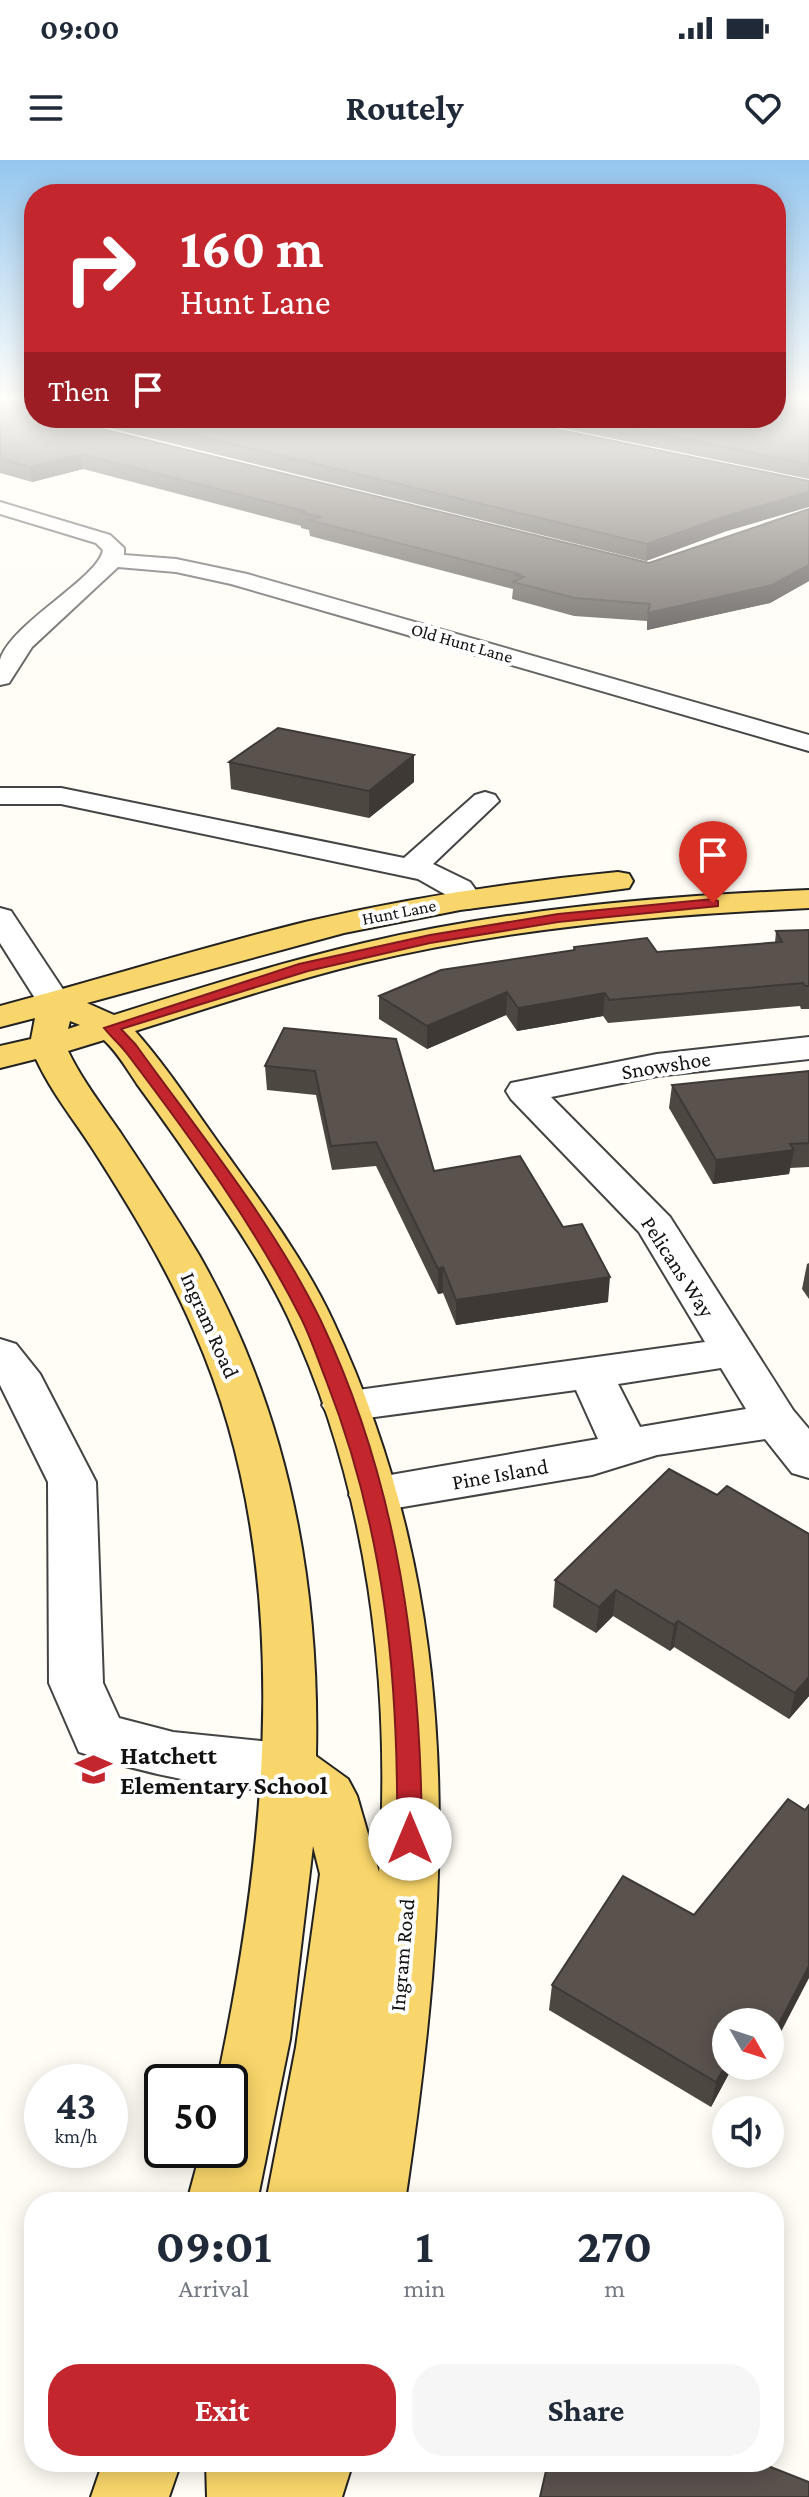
<!DOCTYPE html>
<style>
:root{--surface:#fff;--page:#f6f6f7;--text:#1f2937;--muted:#747a83;--accent:#c4262e}
body{margin:0;font-family:"Crimson Pro",serif;background:var(--page);color:var(--text);height:100vh;display:flex;flex-direction:column;font-size:30px;white-space:nowrap}
*{box-sizing:border-box;margin:0}
p{font-size:26px;color:var(--muted)}
.icon{flex:none;width:44px;height:44px;fill:none;stroke:currentColor;stroke-width:2;stroke-linecap:round;stroke-linejoin:round}
.map{position:relative;flex:1;overflow:hidden}
.drawer{position:absolute;left:24px;top:2032px;width:760px;height:280px;display:flex;flex-direction:column;background:var(--surface);border-radius:32px;box-shadow:0 4px 20px #0003}
.drawer>*{flex:none}
.hud{position:absolute;left:24px;top:24px;width:762px;height:244px;border-radius:32px;box-shadow:0 4px 20px #0003;background:#c4262e;color:#fff;overflow:hidden}
.needle{width:52px;rotate:129deg}
.fabs{position:absolute;left:712px;top:1848px;display:grid;gap:16px}
.fabs a{display:grid;place-items:center;width:72px;height:72px;border-radius:50%;background:var(--surface);box-shadow:0 4px 20px #0003;font-size:40px}
.speed{position:absolute;left:24px;top:1904px;display:flex;gap:16px;font-size:40px;font-weight:700;text-align:center}
.speed>*{display:grid;place-content:center;width:104px;height:104px;border-radius:50%;background:var(--surface);box-shadow:0 4px 20px #0003;line-height:1}
.speed small{font-size:20px;font-weight:400}
.speed .limit{border:4px solid #111;border-radius:12px;background:#fff;color:#111}
.pin{position:absolute;display:grid;place-items:center;width:68px;height:68px;color:#fff;margin:-82px -34px;border-radius:50% 50% 50% 0;rotate:-45deg;box-shadow:0 0 8px #0007}
.pin .icon{rotate:45deg}
.me{position:absolute;width:88px;margin:-44px;rotate:0deg;stroke-linejoin:round;filter:drop-shadow(0 0 6px #0008)}
.turn{display:flex;align-items:center;gap:28px;height:168px;padding:0 24px;font-size:36px}
.turn .icon{width:104px;height:104px;stroke-width:2.5}
.turn b{display:block;font-size:56px;line-height:68px}
.then{display:flex;align-items:center;height:76px;padding:0 24px;background:#0003;gap:16px;font-size:30px}
.eta{display:flex;justify-content:space-evenly;align-items:center;height:136px;text-align:center}
.eta b{font-size:48px;font-weight:700;line-height:56px}
.cta{display:flex;gap:16px;margin-top:auto;padding:16px 24px}
.cta a{flex:1;height:92px;border-radius:32px;background:var(--accent);color:#fff;font-size:32px;font-weight:700;line-height:92px;text-align:center}
.cta a+a{background:var(--page);color:var(--text)}
.status{display:flex;justify-content:space-between;align-items:center;height:56px;padding:0 40px;background:var(--surface);direction:ltr}
.status svg{height:22px;fill:currentColor}
header{display:flex;justify-content:space-between;align-items:center;height:104px;padding:0 24px;background:var(--surface);font-size:36px;font-weight:700}
.map>svg:first-child{display:block}
.lines{fill:none;stroke-linecap:round;stroke-linejoin:round}
.minor-casing{stroke:#444;stroke-width:4}
.major-casing{stroke:#222;stroke-width:4}
.minor{fill:#fff;fill-rule:evenodd}
.major{fill:#f9d66b;fill-rule:evenodd}
.wall{fill:#4d4742}
.shaded-wall{fill:#3f3936}
.building{fill:#5a524d;stroke:#3f3936;stroke-width:2}
.route{fill:#c4262e;stroke:#7f191e;stroke-width:2}
.labels{text-anchor:middle;dominant-baseline:central;stroke-width:8;stroke-linejoin:round;paint-order:stroke}
.far-street-label{font-size:18px;fill:#111;stroke:#fff}
.street-label{font-size:22px;fill:#111;stroke:#fff}
.near-poi-label{font-size:26px;font-weight:bold;fill:#111;stroke:#fff;text-anchor:start}
</style>
<div class="status"><b>09:00</b><svg viewBox="0 0 49 12"><path d="M0 12V9h3v3zM5 12V6h3v6zM10 12V3h3v9zM15 12V0h3v12zM26 1h20v11H26zM47 4h2v5h-2z"/></svg></div>
<header><svg class="icon" aria-label="menu" viewBox="0 0 24 24"><path d="M4 6h16M4 12h16M4 18h16"/></svg>Routely<svg class="icon" aria-label="heart" viewBox="0 0 24 24"><path d="M12 20l-8-8c-3-5 5-10 8-4 3-6 11-1 8 4z"/></svg></header>
<div class="map">
<svg width="809" height="2337" viewBox="0 0 809 2337">
<rect width="100%" height="100%" fill="#fffdf5"/>
<g class="lines">
<defs>
<g id="minor">
<path d="M0,342L110,375L124,388V395L176,399L247,414L809,575V591L231,424L176,412L118,407L32,487L9,523L0,525C0,518 0,507 0,500C11,463 99,418 103,390L96,383L0,354Z"/>
<path d="M0,628H61L404,698L475,635L485,632L495,635L499,641L433,704L470,722L483,740L478,747L467,749L456,747L448,736L418,719L61,644H0Z"/>
<path d="M0,748L11,751L72,843L67,850L55,853L43,850L38,843L0,783Z"/>
<path d="M809,877V899L657,916L551,937L670,1057L793,1250L809,1269V1318L792,1313L765,1279L657,1295L592,1315L373,1352L356,1347L349,1335L356,1323L373,1318L598,1279L576,1230L345,1261L329,1256L322,1245L329,1234L705,1182L639,1072L511,939L506,931L511,923L657,894ZM721,1208L746,1249L640,1267L618,1224Z"/>
<path d="M0,1179L16,1184L40,1214L96,1322L103,1523L119,1558L173,1572L290,1584L310,1591L318,1608L310,1625C259,1642 132,1610 79,1592L49,1523L48,1322L0,1225Z"/>
</g>
<g id="major">
<path d="M618,712L629,714L633,721L629,728L460,750L344,773L87,843L114,855C197,829 279,803 364,783C510,749 659,736 809,730V748C659,755 509,768 363,803C286,822 211,847 135,871C168,908 196,952 225,992C264,1046 305,1101 333,1161C469,1451 451,1734 405,2042H266L296,1887L320,1714L313,1686L290,1879L257,2042H187L201,1990H230V1922H217C268,1681 297,1403 194,1171C167,1108 131,1049 94,991C75,961 51,932 36,899L0,908V886L31,879L35,858L0,867V846C102,819 203,787 305,762C408,738 513,722 618,712ZM70,861L80,865L68,869ZM104,880C118,893 127,909 137,924C156,950 175,976 193,1003C227,1052 262,1102 288,1157C368,1328 392,1525 379,1712L357,1636L348,1619L316,1596C320,1420 287,1249 199,1095C174,1053 147,1013 120,972C102,946 82,920 68,891Z"/>
<path d="M103,2302H181L169,2337H91Z"/>
<path d="M206,2302H353L342,2337H207Z"/>
</g>
</defs>
<use href="#minor" class="minor-casing"/>
<use href="#major" class="major-casing"/>
<use href="#minor" class="minor"/>
<use href="#major" class="major"/>
</g>
<g class="wall">
<path d="M0,241H34V258L649,403L809,349V421L770,443L647,470V461L574,456L512,439L513,429L310,376L309,370L301,368V366L83,309L32,322L0,313Z"/>
<path d="M809,241V319L513,258H776Z"/>
<path d="M70,258H502L724,372L646,401Z"/>
<path d="M229,602L414,622L369,658L231,629Z"/>
<path d="M809,770V849H801L800,846L608,863L603,856L517,871L506,855L427,889L379,859V836L573,790L574,787L657,792L775,783L776,771Z"/>
<path d="M284,868L434,1011L608,1142L456,1165L443,1133L438,1134L376,1006L332,1010L316,935L267,930L265,906Z"/>
<path d="M809,911V1007L790,1008L789,1014L713,1024L669,948L672,925Z"/>
<path d="M809,1103V1139L802,1129L807,1104Z"/>
<path d="M717,1335L809,1374V1536L789,1559L674,1487L670,1491L613,1456L596,1473L553,1447L555,1420Z"/>
<path d="M805,1650L770,1893V1862H726V1906H733L711,1947L549,1850L552,1825L694,1755Z"/>
</g>
<g class="shaded-wall">
<path d="M26,241H30L31,251L25,258L23,244Z"/>
<path d="M81,294L83,309L32,322L30,307Z"/>
<path d="M809,332V347L724,372L646,401L647,384L726,356Z"/>
<path d="M809,405V421L770,443L647,470L648,453Z"/>
<path d="M414,595V622L369,658V631Z"/>
<path d="M507,832L506,855L427,889V866Z"/>
<path d="M605,833L603,856L517,871L518,848Z"/>
<path d="M794,990L789,1014L713,1024L716,1000Z"/>
<path d="M443,1107V1133L438,1134V1109Z"/>
<path d="M610,1117L608,1142L456,1165V1140Z"/>
<path d="M616,1430L613,1456L596,1473L599,1447Z"/>
<path d="M678,1461L674,1487L670,1491L674,1465Z"/>
<path d="M809,1517V1536L789,1559L795,1533Z"/>
<path d="M809,1806V1818L770,1893L772,1877Z"/>
<path d="M726,1905V1906H733L711,1947L716,1922Z"/>
</g>
<g class="building">
<path d="M0,241H26L23,244L29,251L34,252V258H57L649,403L809,349V405L772,425L648,453L650,444L575,438L513,422L524,417L516,415L519,414L309,360L320,357L301,352L304,351L81,294L30,307L0,299Z"/>
<path d="M776,241H809V304L582,258H776Z"/>
<path d="M126,258H502L809,321V332L726,356L647,384Z"/>
<path d="M278,568L414,595L369,631L229,602Z"/>
<path d="M809,770V826H805L803,823L609,840L605,833L518,848L507,832L427,866L379,836L441,810L575,790L574,787L647,778L657,792L782,782L776,771Z"/>
<path d="M284,868L396,879L434,1011L520,996L563,1067L582,1064L610,1117L456,1140L443,1107L438,1109L376,982L331,986L315,911L265,906Z"/>
<path d="M809,911V983L790,984L794,990L716,1000L672,925Z"/>
<path d="M669,1309L717,1335L727,1326L809,1374V1517L795,1533L678,1461L674,1465L616,1430L599,1447L555,1420Z"/>
<path d="M788,1639L805,1650L809,1645V1806L772,1877L770,1876V1862H726V1905L716,1922L552,1825L623,1716L694,1755Z"/>
<path d="M548,2302H758L809,2322V2337H540Z"/>
</g>
<linearGradient id="sky" x2="0" y2="1"><stop stop-color="#95c6ee"/><stop offset="0.42" stop-color="#fffefa"/><stop offset="1" stop-color="#fffefa" stop-opacity="0"/></linearGradient>
<rect width="809" height="568" fill="url(#sky)"/>
<path class="route" d="M713,739L718,741V746L558,762L430,783L308,811L121,869L136,885C200,974 273,1062 321,1161C399,1326 421,1499 422,1679L418,1686L410,1689L401,1686L397,1679C399,1518 385,1371 326,1220C318,1200 311,1178 301,1158C254,1065 191,978 128,895C121,885 111,877 104,868L299,804L430,775L558,754Z"/>
<defs>
<symbol id="school-bare" viewBox="-9 -9 18 18"><path d="M0-5L7-2L0 1L-7-2ZM-4 1L0 2.5L4 1V4Q0 6-4 4Z" fill="#c4262e" stroke="#fff" stroke-width="2.5" paint-order="stroke"/></symbol>
</defs>
<g fill-rule="evenodd">
<use href="#school-bare" x="68" y="1584" width="51" height="51"/>
</g>
<g class="labels">
<g class="far-street-label">
<text transform="translate(462 483) rotate(16)">Old Hunt Lane</text>
<text transform="translate(399 752) rotate(-11)">Hunt Lane</text>
</g>
<g class="street-label">
<text transform="translate(666 905) rotate(-9)">Snowshoe</text>
<text transform="translate(678 1107) rotate(57)">Pelicans Way</text>
<text transform="translate(210 1165) rotate(66)">Ingram Road</text>
<text transform="translate(500 1314) rotate(-10)">Pine Island</text>
<text transform="translate(402 1795) rotate(-85)">Ingram Road</text>
</g>
<g class="near-poi-label">
<text x="120" y="1595">Hatchett<tspan x="120" dy="30">Elementary School</tspan></text>
</g>
</g>
</svg>
<div class="fabs">
<a><svg class="needle" viewBox="-14 -14 28 28"><path d="M0-13l5 13h-10z" fill="#e53935"/><path d="M0 13l5-13h-10z" fill="#747a83"/></svg></a>
<a><svg class="icon" aria-label="sound" viewBox="0 0 24 24"><path d="M4 9h4l5-4v14l-5-4H4zM17 9q2 3 0 6"/></svg></a>
</div>
<div class="speed"><div>43<small>km/h</small></div><div class="limit">50</div></div>
<div class="pin" style="left:713px;top:743px;background:#d93025"><svg class="icon" aria-label="arrive" viewBox="0 0 24 24"><path d="M6 21V4h12l-3 4 3 4H6"/></svg></div>
<svg class="me" style="left:410px;top:1679px" viewBox="-20 -20 40 40"><circle r="19" fill="#fff"/><path d="M0-13L10 11 0 6-10 11z" fill="#c4262e"/></svg>
<div class="hud">
<div class="turn"><svg class="icon" aria-label="right" viewBox="0 0 24 24"><path d="M7 20v-9h11M14 6l5 5-5 5"/></svg><div><b>160 m</b>Hunt Lane</div></div>
<div class="then">Then<svg class="icon" aria-label="arrive" viewBox="0 0 24 24"><path d="M6 21V4h12l-3 4 3 4H6"/></svg></div>
</div>
<section class="drawer">
<div class="eta">
<div><b>09:01</b><p>Arrival</p></div>
<div><b>1</b><p>min</p></div>
<div><b>270</b><p>m</p></div>
</div>
<div class="cta"><a>Exit</a><a>Share</a></div>
</section>
</div>
